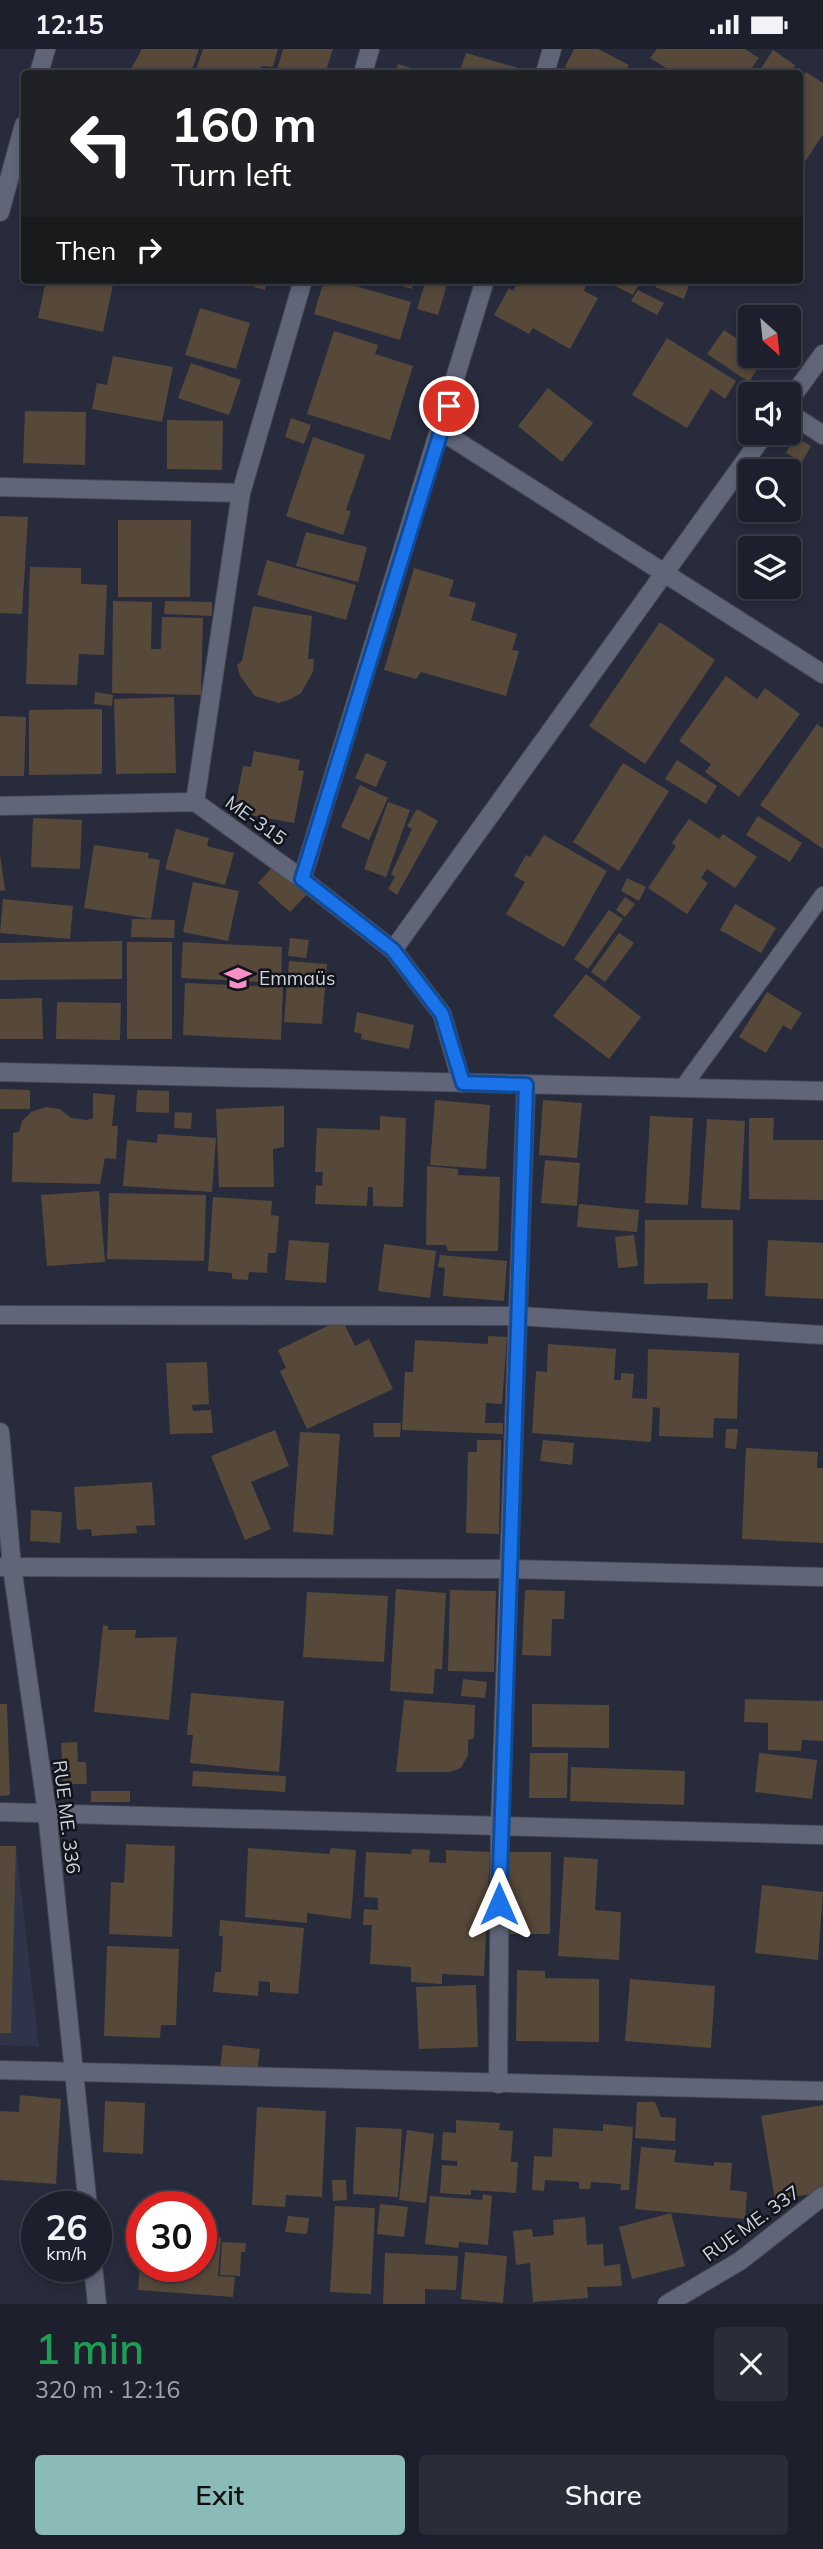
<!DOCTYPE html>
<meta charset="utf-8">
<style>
:root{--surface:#1d202c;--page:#2a2d38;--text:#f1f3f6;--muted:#a0a3a9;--line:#3b3e48;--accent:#8bbbb9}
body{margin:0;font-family:Mulish,sans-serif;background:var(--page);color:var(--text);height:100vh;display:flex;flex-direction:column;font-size:26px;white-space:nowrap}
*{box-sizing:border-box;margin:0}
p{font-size:23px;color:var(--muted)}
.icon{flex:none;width:38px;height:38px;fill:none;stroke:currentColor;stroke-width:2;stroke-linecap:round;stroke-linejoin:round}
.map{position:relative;height:2255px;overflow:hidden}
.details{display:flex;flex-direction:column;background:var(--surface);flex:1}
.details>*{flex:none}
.hud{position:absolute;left:21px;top:21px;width:782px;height:214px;border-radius:7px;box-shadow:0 4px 10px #0003,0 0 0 2px var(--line);background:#202124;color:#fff;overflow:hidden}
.needle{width:46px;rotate:153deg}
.fabs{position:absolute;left:738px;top:256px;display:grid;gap:14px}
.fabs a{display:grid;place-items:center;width:63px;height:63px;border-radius:7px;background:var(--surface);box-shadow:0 4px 10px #0003,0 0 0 2px var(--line);font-size:35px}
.speed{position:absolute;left:21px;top:2142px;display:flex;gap:14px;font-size:35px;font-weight:700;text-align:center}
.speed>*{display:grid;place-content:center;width:91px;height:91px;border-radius:50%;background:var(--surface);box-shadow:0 4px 10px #0003,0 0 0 2px var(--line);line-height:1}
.speed small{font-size:18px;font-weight:400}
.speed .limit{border:10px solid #d22;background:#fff;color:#111}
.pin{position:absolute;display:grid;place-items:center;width:60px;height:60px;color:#fff;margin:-30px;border:4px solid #fff;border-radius:50%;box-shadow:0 2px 7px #0007}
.me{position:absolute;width:77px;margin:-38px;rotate:0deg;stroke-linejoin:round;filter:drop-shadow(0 0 5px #0008)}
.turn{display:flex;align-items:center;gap:24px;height:147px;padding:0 35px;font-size:32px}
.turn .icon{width:91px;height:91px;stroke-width:2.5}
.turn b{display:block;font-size:49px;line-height:60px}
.then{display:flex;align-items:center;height:66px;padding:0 35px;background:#0003;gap:14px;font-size:26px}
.round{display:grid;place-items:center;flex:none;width:74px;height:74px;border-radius:7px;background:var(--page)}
.overview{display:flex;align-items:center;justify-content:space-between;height:119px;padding:0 35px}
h1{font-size:42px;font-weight:600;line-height:52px;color:#1e9e55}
.primary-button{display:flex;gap:14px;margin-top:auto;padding:14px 35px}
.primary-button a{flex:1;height:80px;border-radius:7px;background:var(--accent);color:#111;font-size:28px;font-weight:600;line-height:80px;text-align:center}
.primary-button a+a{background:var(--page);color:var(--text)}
.status{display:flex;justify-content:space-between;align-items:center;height:49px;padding:0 35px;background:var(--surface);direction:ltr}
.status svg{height:19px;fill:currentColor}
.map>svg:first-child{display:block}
.built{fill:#2f344b}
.building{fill:#57493a}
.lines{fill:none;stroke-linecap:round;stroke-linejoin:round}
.service-casing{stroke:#454856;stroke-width:18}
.minor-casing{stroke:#454856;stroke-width:20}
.service{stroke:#606578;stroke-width:16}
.minor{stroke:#606578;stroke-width:18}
.route-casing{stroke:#114b97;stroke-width:18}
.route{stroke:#1a73e8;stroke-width:12}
.labels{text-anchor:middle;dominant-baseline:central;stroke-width:5;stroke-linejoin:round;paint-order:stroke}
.street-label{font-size:19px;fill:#cfd2dd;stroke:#12141b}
.poi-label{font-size:19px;fill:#cfd2dd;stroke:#12141b;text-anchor:start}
</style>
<div class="status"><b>12:15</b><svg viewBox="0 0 49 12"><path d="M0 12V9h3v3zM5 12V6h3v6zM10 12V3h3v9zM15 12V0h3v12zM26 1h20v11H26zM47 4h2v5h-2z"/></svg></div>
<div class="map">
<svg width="823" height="2255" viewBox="0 0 823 2255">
<rect width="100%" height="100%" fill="#272b3b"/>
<path class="built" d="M0,1797H16L39,1998L0,1996Z"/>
<g class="building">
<path d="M142,0H199L191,24H147L131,20Z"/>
<path d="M203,0H278L273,18L261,17L259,24H195Z"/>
<path d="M283,0H333L325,24H276Z"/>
<path d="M574,0H598L629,16L624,24H579L565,18Z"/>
<path d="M657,0H745L759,9L748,24H674L650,9Z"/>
<path d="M773,1L795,16L790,24H758Z"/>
<path d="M466,4L518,19L516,24H459Z"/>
<path d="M398,15L428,24H395Z"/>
<path d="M806,23L823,34V85L805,113L800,109V30Z"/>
<path d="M46,231H114L103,283L38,269Z"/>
<path d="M231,231H267L265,241Z"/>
<path d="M324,231H335L411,253L400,291L314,265Z"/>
<path d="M382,231H414L412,240Z"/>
<path d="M426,231L448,232L438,266L417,260Z"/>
<path d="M519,231H582L587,234L584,242L598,249L570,300L533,279L529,285L494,266L509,239L513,242Z"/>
<path d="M603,231H641L633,246Z"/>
<path d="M658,231H677L689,236L684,250L655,238Z"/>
<path d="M638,241L664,254L657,266L631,252Z"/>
<path d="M200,259L250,274L236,320L185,306Z"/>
<path d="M724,281L751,299V306L765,308L749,333L707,305Z"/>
<path d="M334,282L378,296L375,305L413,317L390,391L307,365Z"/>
<path d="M667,289L736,332L725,350L711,340L687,379L632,346Z"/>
<path d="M113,307L173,318L162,373L92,360L97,334L107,336Z"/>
<path d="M191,314L241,331L229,366L178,349Z"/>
<path d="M548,339L593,374L562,413L518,377Z"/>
<path d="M25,362L86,363L85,416L23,414Z"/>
<path d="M291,369L311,376L304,395L285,388Z"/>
<path d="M167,371L223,372L222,421L167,420Z"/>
<path d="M313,388L365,406L346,461L351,462L343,486L286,467Z"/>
<path d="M795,388L811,397L802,413L786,404Z"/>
<path d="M0,467L28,468L22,565L0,564Z"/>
<path d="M118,471H191L190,548H118Z"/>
<path d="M306,483L367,498L358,533L296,517Z"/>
<path d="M267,511L356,536L346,571L257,546Z"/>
<path d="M30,518L81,519V535L107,536L104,606L79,605L77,636L26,635Z"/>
<path d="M414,519L454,531L449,547L476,554L471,571L517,585L512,601L519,602L506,647L421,623L416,630L384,621Z"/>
<path d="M113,552L152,553L151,600H161L162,568L203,569L201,646L112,644Z"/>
<path d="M165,552L212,553V567L164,565Z"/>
<path d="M253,557L312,567L308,610H314L313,623L301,644L291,650L279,654L255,647L240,627L237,616L242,612Z"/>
<path d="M660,573L715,611L645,715L589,677Z"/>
<path d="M726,627L757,650L765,639L800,665L739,748L705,723L711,715L679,692Z"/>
<path d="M95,643L113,646L112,657L94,655Z"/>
<path d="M174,648L176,724L116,725L114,650Z"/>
<path d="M102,660V725L29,726V661Z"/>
<path d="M0,667L26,668L24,727H0Z"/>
<path d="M817,675L823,679V800L760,756Z"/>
<path d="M254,702L300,711L298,721L304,722L294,774L234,763L243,717L251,718Z"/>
<path d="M366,704L387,713L376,738L355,729Z"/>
<path d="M677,711L717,737L706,755L665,730Z"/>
<path d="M623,714L669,742L619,822L573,793Z"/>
<path d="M360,736L388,749L369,791L341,778Z"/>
<path d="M388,753L410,761L386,828L364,820Z"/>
<path d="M417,760L438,772L397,846L388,840L395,828L391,825L412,780L407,777Z"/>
<path d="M758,767L802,794L790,813L746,786Z"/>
<path d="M33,769L82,771L80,820L31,818Z"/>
<path d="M689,770L719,790L723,785L757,808L735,839L707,820L701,829L708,834L687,865L648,839L676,797L672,794Z"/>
<path d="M176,780L209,789L207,797L234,804L225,836L165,820Z"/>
<path d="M544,786L607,822L564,898L506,865L525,833L514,827L526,806L530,808Z"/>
<path d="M94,796L149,804L148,809L160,811L151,870L84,859Z"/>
<path d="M0,806L5,841L0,842Z"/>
<path d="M277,813L309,843L290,863L258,834Z"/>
<path d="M627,829L646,838L639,852L621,842Z"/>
<path d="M193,833L239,842L228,892L183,883Z"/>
<path d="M625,848L635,855L625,868L616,861Z"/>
<path d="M3,850L73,857L70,890L0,884Z"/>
<path d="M735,855L776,879L761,904L720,881Z"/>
<path d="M609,861L623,870L588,920L574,910Z"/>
<path d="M132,870L175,871L174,889L131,888Z"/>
<path d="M619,884L634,894L605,933L591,923Z"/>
<path d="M290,889L309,891L306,909L288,907Z"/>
<path d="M122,892V930L0,931V894Z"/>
<rect x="127" y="893" width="45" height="97"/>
<path d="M183,893L282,898L281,934L181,929Z"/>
<path d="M289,912L327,915L322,975L284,973Z"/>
<path d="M586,925L641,968L609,1010L553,967Z"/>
<path d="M185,934L283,938L281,991L183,986Z"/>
<path d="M767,943L802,964L791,981L783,976L766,1004L739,988Z"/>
<path d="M42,949L43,990H0V950Z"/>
<path d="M57,953L121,954L120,991L56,990Z"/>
<path d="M357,963L414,976L409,1000L361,990L362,985L354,983Z"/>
<path d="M0,1040L30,1041V1060H0Z"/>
<path d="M137,1041L169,1042V1064L136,1063Z"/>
<path d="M93,1044L115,1046L112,1077H118L116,1110L105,1109L100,1135L12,1133L13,1084L19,1083L22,1072L31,1063L46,1058L60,1060L71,1069L87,1071L93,1069Z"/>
<path d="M435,1051L490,1056L486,1120L430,1116Z"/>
<path d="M543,1051L582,1054L577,1109L539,1106Z"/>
<path d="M284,1057V1098L273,1100L274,1138H219L216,1060Z"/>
<path d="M175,1063L192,1064L191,1080L174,1079Z"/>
<path d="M380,1067L406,1069L403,1158L373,1157V1138H368L367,1157L315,1155L316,1136L322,1137L323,1123H315L317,1079L380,1081Z"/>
<path d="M650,1067L693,1069L688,1156L645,1154Z"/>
<path d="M749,1069H774L773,1091H823V1151L749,1150Z"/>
<path d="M707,1070L745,1072L740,1161L701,1159Z"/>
<path d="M158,1085L216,1089L212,1143L123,1137L127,1091L157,1094Z"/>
<path d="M545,1111L580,1114L577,1157L541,1154Z"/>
<path d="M427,1117L458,1120V1126L500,1128L498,1202H448L446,1196H426Z"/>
<path d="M99,1142L105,1213L47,1217L41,1146Z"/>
<path d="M109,1144L206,1146L204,1212L107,1210Z"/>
<path d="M213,1148L272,1152L271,1166L279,1167L276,1204H268L267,1224L249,1223L248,1231L232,1230V1224L208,1222Z"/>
<path d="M579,1155L639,1161L637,1183L577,1178Z"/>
<path d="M645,1171H733V1250H707L708,1234L644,1235Z"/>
<path d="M634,1186L638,1217L618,1219L615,1188Z"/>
<path d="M289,1191L329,1194L326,1234L285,1231Z"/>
<path d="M768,1191L823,1194V1250L765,1247Z"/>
<path d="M384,1195L436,1202L430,1249L378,1242Z"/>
<path d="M440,1206L507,1212L504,1252L443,1247L445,1219L438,1218Z"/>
<path d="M342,1270L355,1297L369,1290L393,1340L307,1380L280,1322L286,1319L278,1301Z"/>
<path d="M488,1287L507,1288L502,1355L486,1354L485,1374H503V1385L402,1381L405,1323H413L415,1291L488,1295Z"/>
<path d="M548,1295L616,1300L614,1331H621V1324L634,1325L632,1349L647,1350L648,1300L739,1304L737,1370L714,1369L713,1389L659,1387L660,1359L653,1358L651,1393L532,1384L536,1322L547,1323Z"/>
<path d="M207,1313L209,1355L192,1356L193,1362L211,1361L213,1384L170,1385L166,1314Z"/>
<path d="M373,1374H401L400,1388H374Z"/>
<path d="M726,1380H738L736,1400L725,1399Z"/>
<path d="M275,1381L289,1417L251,1433L271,1480L245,1491L211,1407Z"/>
<path d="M300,1383L340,1385L333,1486L293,1483Z"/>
<path d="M477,1391H501L499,1485L466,1484L468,1403H477Z"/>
<path d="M543,1391L574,1394L572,1416L540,1412Z"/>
<path d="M746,1399L818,1403L817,1419H823V1494L742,1490Z"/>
<path d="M152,1433L155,1476L136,1477L137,1484L92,1487L91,1480L77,1481L74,1438Z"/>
<path d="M31,1461L62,1463L60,1494L30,1492Z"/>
<path d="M396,1540L446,1544L442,1620H435L433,1645L390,1642Z"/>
<path d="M450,1541L496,1542L494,1623L448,1622Z"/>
<path d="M525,1541L565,1542L564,1570H552L551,1607L522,1606Z"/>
<path d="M307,1543L388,1547L384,1613L303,1608Z"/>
<path d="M103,1576L108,1577V1581H136L135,1589L177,1588L169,1671L94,1663Z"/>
<path d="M463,1630L487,1633L485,1649L461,1647Z"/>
<path d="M191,1644L284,1652L279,1723L190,1714L193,1686H187Z"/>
<path d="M745,1650L823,1652V1692L802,1691L801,1702L768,1701V1674L744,1673Z"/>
<path d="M404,1651L475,1656L474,1689L468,1691V1706L461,1719L449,1723H396Z"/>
<path d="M0,1655H7L10,1746L0,1747Z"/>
<path d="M532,1655L609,1656V1699L532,1698Z"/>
<path d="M77,1693L78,1713H86L87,1735H63L61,1694Z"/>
<path d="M530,1704H568L567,1749H529Z"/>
<path d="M759,1704L817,1711L812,1750L755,1743Z"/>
<path d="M571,1718L685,1722L684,1756L570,1752Z"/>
<path d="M193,1722L286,1727L285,1743L192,1737Z"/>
<rect x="91" y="1742" width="39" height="11"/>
<path d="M126,1795L175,1797L172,1888L109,1885L111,1833L124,1834Z"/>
<path d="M0,1797H16L11,1984H0Z"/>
<path d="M248,1799L329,1805L331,1799L356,1801L351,1870L307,1864V1874L245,1868Z"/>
<path d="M412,1800L430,1801L429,1813L446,1814V1801L490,1803L484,1927L442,1925V1935L411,1933V1918L370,1915L372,1876H363L364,1860L378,1861V1849L364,1848L366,1803L411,1805Z"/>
<path d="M506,1803H551L550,1885H505Z"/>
<path d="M564,1808L598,1810L595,1861L621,1863L619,1911L558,1907Z"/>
<path d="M762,1836L823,1843L818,1911L755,1904Z"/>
<path d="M220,1871L304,1879L298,1945L270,1943V1933L259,1932L258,1947L213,1943L215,1923H221L223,1887H219Z"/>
<path d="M107,1897L179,1900L176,1976H161L160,1989L104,1987Z"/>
<path d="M517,1921L545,1922V1929L599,1930V1993L516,1992Z"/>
<path d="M630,1930L715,1937L711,1999L625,1992Z"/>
<path d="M476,1936L478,1998L419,2000L416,1938Z"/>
<path d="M223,1996L260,2000L257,2024L220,2020Z"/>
<path d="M20,2046L61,2050L56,2135L0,2131V2062L19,2063Z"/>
<path d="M105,2052L145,2054L143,2105L103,2103Z"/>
<path d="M637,2053H655L661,2068L676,2069L675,2092L635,2089Z"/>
<path d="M823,2056V2143L775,2151L761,2067Z"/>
<path d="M257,2058L326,2062L322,2148L286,2146L285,2158L252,2156Z"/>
<path d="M456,2071L500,2074L499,2081L513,2082L511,2113H518L516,2144L471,2141V2146L440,2144L442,2116L457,2117V2112L441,2111L443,2083L456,2084Z"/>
<path d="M603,2075L633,2078L629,2141H620L621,2135L591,2133L590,2140H579V2133L545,2131L544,2142L532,2141L534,2107L552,2108L553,2079L603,2082Z"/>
<path d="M356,2078L402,2080L398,2148L353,2145Z"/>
<path d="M407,2081L434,2085L426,2154L399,2151Z"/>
<path d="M641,2098L676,2101L674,2113L714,2117V2113L732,2114L730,2141L747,2143L745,2170L635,2160Z"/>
<path d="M332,2131H346L347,2151L333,2152Z"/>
<path d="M483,2145L492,2147L488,2196L459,2193L458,2199L425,2195L430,2147L482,2151Z"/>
<rect x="49" y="2149" width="24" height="9"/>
<path d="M380,2155L408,2158L404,2188L377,2185Z"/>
<path d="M335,2157L375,2159L371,2245L330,2243Z"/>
<path d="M671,2164L685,2217L632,2230L619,2178Z"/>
<path d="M288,2167L309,2169L307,2185L285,2183Z"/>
<path d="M585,2168L587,2196L603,2195L604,2217L620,2215L622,2237L587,2238L588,2249L533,2253L530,2214L516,2216L513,2182L532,2180L533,2188L554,2186L553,2171Z"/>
<path d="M201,2187L221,2189L218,2227L235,2228L233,2248L138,2241L140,2217H201Z"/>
<path d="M222,2193L246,2194L245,2203H241L240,2227L220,2226Z"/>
<path d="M465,2203L507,2207L503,2254L461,2250Z"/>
<path d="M385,2204L458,2207L456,2241L425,2240V2255H383Z"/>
</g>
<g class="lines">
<defs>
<path id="service" d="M683,1038L823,846"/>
<g id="minor">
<path d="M39,24L46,0"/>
<path d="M363,24L370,0"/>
<path d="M545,24L552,0"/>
<path d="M0,163L24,76"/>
<path d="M789,352L823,305"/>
<path d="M789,364L823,386"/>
<path d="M441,382L823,625"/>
<path d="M0,438L241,444"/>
<path d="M195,753L241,444L303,231"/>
<path d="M0,757L195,753L302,830L393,901L442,965L462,1034"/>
<path d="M302,830L485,231"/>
<path d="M393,901L766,383"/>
<path d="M0,1023L823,1042"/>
<path d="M0,1266L518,1267L823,1286"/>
<path d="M0,1383L12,1518L47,1763L88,2158"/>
<path d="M0,1518L511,1520L823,1528"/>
<path d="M0,1763L823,1786"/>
<path d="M0,2021L823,2042"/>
<path d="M498,2035L500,1778L526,1036"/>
<path d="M93,2217L97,2255"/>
<path d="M667,2255L740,2212L823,2147"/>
</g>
</defs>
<use href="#service" class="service-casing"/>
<use href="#minor" class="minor-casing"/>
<use href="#service" class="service"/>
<use href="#minor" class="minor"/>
</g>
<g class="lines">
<defs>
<path id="route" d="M449,357L302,830L393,901L442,965L463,1034L526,1036L499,1855"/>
</defs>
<use href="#route" class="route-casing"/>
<use href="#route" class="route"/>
</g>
<defs>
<symbol id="school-bare" viewBox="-9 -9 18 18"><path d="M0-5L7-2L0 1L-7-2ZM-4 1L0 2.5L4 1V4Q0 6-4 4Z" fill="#f98fc9" stroke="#12141b" stroke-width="2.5" paint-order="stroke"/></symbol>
</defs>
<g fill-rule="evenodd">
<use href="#school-bare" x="219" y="910" width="38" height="38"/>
</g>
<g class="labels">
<g class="street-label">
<text transform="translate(256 771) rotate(36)">ME-315</text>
<text transform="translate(67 1768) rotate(83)">RUE ME. 336</text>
<text transform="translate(751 2174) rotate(-36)">RUE ME. 337</text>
</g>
<g class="poi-label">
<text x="259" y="929">Emmaüs</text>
</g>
</g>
</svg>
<div class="fabs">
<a><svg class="needle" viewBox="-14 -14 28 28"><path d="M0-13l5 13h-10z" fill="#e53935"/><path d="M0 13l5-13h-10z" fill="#a0a3a9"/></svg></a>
<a><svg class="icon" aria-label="sound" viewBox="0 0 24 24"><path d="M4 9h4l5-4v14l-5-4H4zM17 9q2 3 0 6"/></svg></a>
<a><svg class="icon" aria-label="search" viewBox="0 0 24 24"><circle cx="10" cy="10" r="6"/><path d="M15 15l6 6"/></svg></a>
<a><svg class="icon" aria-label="layers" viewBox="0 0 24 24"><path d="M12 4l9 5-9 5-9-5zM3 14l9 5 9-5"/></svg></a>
</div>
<div class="speed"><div>26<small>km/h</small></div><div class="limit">30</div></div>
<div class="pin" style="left:449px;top:357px;background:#d93025"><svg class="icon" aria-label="arrive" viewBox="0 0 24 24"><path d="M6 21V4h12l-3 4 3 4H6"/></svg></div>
<svg class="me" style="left:499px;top:1855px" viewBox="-20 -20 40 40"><path d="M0-17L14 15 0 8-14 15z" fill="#1a73e8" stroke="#fff" stroke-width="4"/></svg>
<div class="hud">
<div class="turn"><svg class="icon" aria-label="left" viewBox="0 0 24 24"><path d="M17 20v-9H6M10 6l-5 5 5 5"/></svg><div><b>160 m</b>Turn left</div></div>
<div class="then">Then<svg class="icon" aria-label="right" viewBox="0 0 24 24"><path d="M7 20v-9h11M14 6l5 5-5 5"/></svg></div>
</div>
</div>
<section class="details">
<div class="overview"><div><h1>1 min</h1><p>320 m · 12:16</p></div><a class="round"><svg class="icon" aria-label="close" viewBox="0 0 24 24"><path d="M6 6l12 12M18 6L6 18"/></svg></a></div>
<div class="primary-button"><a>Exit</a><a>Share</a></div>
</section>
